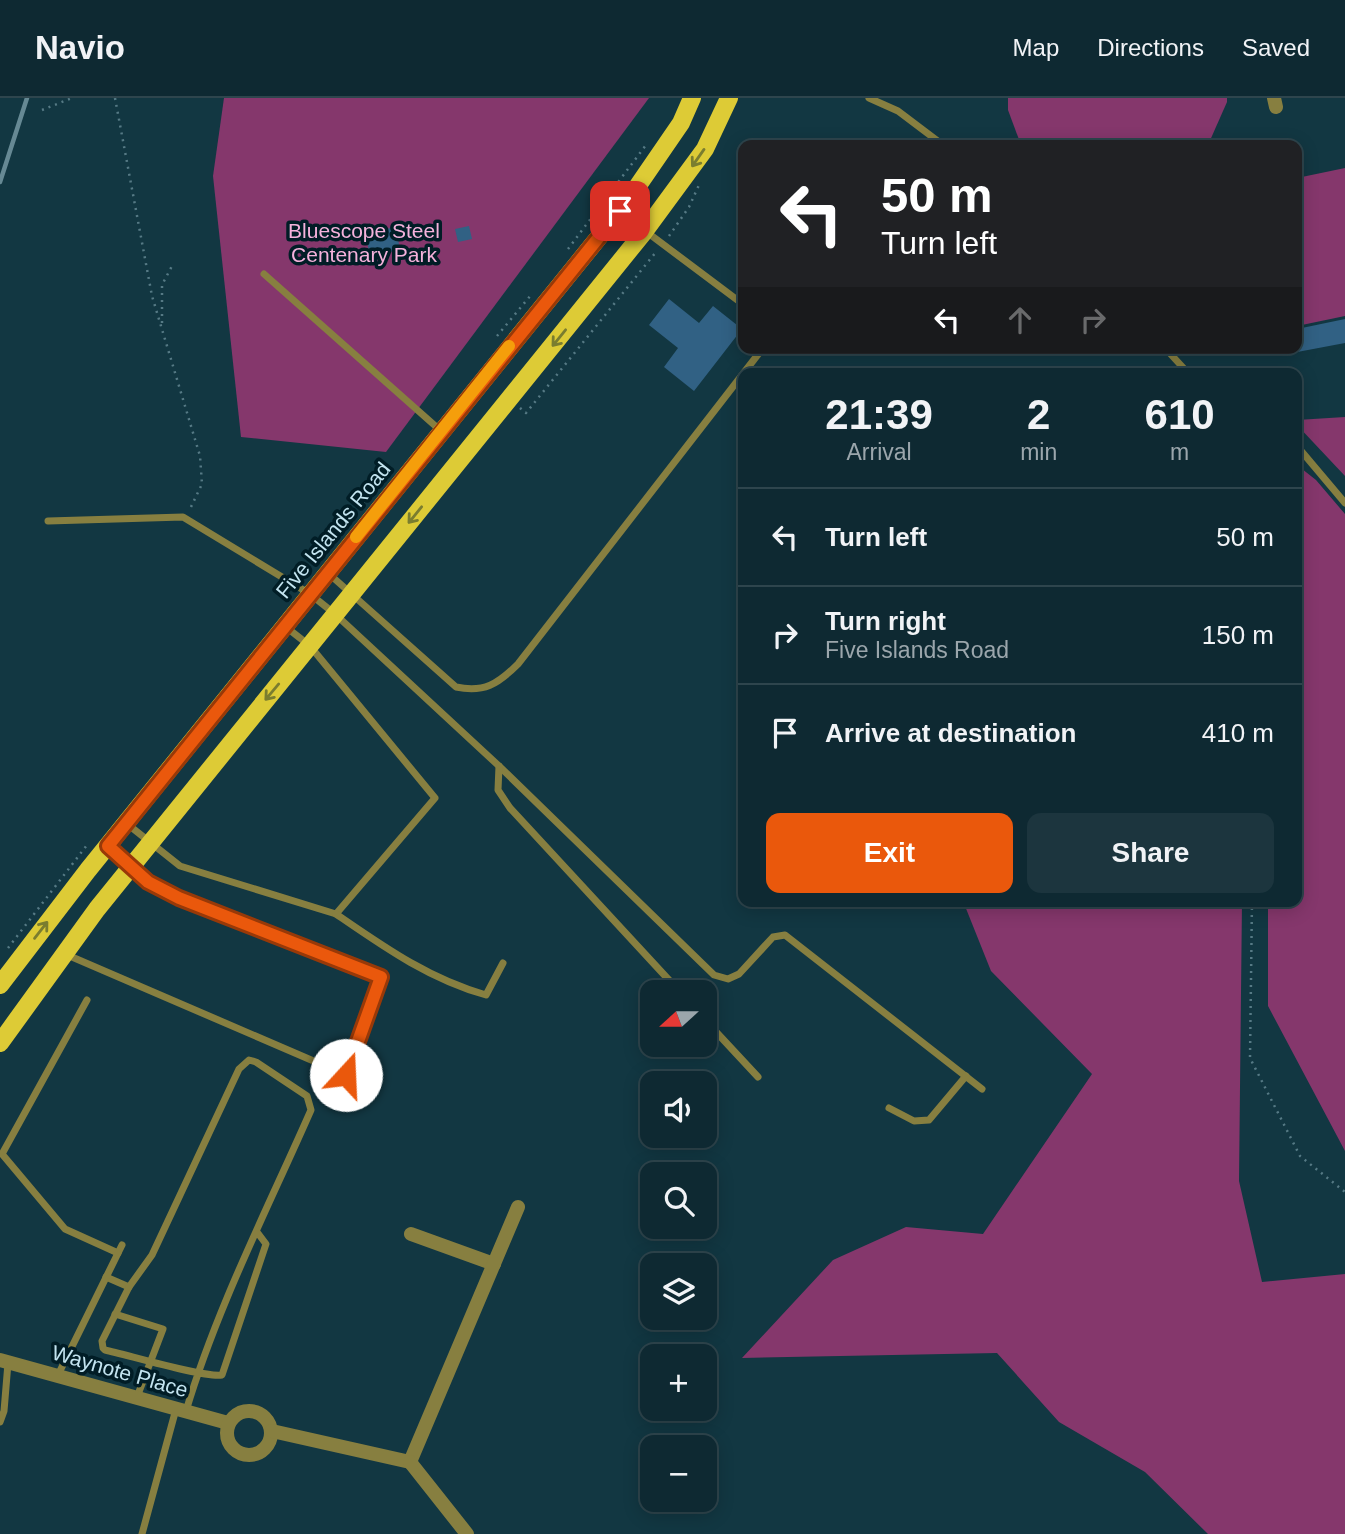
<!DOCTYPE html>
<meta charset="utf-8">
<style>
:root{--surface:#0e2932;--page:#1c353e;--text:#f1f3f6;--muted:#9ba6ac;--line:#2e454d;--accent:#ea580c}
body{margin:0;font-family:Arial,sans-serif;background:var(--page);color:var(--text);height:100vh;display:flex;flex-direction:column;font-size:26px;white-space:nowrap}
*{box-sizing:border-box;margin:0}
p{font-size:23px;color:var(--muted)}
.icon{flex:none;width:38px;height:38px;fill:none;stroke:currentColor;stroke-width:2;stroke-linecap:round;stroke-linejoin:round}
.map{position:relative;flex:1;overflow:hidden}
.sheet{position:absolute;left:738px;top:270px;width:564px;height:539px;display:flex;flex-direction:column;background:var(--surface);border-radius:14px;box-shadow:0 4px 18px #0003,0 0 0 2px var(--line)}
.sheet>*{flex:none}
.banner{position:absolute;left:738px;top:42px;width:564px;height:214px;border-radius:14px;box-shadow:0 4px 18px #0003,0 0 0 2px var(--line);background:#202124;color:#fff;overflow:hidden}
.needle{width:46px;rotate:249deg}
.buttons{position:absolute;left:640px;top:882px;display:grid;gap:14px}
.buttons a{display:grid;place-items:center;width:77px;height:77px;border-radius:14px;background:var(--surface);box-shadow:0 4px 18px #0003,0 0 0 2px var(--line);font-size:35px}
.pin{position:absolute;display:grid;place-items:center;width:60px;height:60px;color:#fff;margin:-30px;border-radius:14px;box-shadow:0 4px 10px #0006}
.me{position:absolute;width:77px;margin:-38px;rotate:20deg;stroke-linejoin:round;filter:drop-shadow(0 0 5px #0008)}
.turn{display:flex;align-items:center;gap:24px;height:147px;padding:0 28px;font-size:32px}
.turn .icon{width:91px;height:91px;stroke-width:2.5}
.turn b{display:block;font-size:49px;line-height:60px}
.lanes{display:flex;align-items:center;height:66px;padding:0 28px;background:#0003;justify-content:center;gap:35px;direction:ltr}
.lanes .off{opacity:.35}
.eta{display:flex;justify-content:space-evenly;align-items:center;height:119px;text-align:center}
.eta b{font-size:42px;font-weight:700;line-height:49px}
.primary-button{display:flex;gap:14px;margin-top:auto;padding:14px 28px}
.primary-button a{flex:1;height:80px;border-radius:14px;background:var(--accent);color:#fff;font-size:28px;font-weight:700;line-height:80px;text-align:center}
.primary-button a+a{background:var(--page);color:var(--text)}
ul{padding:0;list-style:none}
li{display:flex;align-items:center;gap:21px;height:98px;padding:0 28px;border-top:2px solid var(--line)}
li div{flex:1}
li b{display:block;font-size:26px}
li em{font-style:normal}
header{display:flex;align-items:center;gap:42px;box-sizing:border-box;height:98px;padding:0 35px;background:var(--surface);border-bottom:2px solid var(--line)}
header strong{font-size:33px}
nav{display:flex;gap:38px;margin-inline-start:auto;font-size:24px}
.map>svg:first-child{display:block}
.green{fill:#85376c}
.building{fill:#316184}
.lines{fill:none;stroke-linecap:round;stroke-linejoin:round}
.path{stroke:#567a85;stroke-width:2.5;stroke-dasharray:2 5;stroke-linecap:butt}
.service{stroke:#877f40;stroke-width:7}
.minor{stroke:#877f40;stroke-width:14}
.primary{stroke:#ddcb36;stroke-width:18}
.rail{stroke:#668994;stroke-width:4.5}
.oneway{stroke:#7a7d2f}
.route-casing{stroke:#983908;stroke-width:18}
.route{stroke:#ea580c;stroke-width:12}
.slow{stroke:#f59e0b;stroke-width:12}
.labels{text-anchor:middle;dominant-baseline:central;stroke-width:7;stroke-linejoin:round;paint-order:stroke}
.park-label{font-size:21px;fill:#f5b2dc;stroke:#011d26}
.street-label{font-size:21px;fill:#c3e4f0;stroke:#011d26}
</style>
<header>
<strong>Navio</strong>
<nav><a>Map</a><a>Directions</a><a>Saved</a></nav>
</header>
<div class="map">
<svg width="1345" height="1436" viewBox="0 0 1345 1436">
<rect width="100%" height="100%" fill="#123742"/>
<g class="green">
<path d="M224,0H649L386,354L241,339L213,78Z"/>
<path d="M1008,0H1227V4L1208,47H1021L1008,12Z"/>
<path d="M1345,70V218L1297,228V80Z"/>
<path d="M1345,319V378L1297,327V322Z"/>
<path d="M1297,367L1316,382L1345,416V1053L1268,908V803H1297Z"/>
<path d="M963,803H1242L1239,1083L1262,1184L1345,1176V1436H1208L1145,1374L1059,1324L997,1255L742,1260L833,1162L906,1129L983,1136L1092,976L991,873Z"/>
</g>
<g class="building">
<path d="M469,128L472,141L458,144L455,131Z"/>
<path d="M396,129L400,152L370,158L365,135Z"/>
<path d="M669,201L699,225L713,208L742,231L694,293L664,269L678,250L649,227Z"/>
<path d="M1345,221V245L1292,255L1291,250H1297V231Z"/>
</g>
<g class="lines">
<g class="path">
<path d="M115,0L152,198L200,358L202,386L190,411"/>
<path d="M42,12L72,0"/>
<path d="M669,138L689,109L699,87"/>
<path d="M568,151L646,47"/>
<path d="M162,225V187L173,166"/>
<path d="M497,238L531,197"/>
<path d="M520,310L526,315L656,154"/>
<path d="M315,464L384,379"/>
<path d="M1252,803L1250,960L1300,1058L1345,1094"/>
<path d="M8,850L87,747"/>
</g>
<g class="service">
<path d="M869,0L898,13L943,47"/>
<path d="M620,114L744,207"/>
<path d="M264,176L441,333"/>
<path d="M1165,250L1188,275"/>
<path d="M1297,348L1345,405"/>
<path d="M48,423L183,419L310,496L335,516L499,668L714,877L728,881L739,876L773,839L785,837L982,991"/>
<path d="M328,475L456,589C484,595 498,586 518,566L763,250"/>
<path d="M499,668L498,692L510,710L680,894"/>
<path d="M126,725L180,768L336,816L435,700L310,548L286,529"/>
<path d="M336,816C384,849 429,881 486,897L503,865"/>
<path d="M65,856L346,977L381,879L179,800L148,784L108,748"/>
<path d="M87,902L2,1056L65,1131L118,1155"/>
<path d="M705,922L758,979"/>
<path d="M889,1010L914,1023L929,1022L966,978"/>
<path d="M106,1179L129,1189"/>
<path d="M115,1216L163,1231L137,1299"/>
<path d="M58,1277L122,1147"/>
<path d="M186,1313C217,1209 268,1110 311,1012L307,998L256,964L249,962L239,971L152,1157L129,1189L102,1243L103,1250L105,1252C128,1257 204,1280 222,1277L266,1146L257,1134"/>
<path d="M0,1324L4,1313L8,1265"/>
<path d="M142,1436L176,1311"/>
</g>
<g class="minor">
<path d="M1274,0L1276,9"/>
<path d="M411,1136L494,1166"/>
<path d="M0,1262L228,1325"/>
<circle cx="249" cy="1335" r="22"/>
<path d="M272,1333L410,1364L518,1109"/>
<path d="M410,1364L467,1436"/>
</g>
<g class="primary">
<path d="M0,887L88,772L624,108L681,25L692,0"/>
<path d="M0,945L97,811L644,134L705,51L729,0"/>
</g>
<path class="rail" d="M0,84L27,0"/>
</g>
<defs><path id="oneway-shaft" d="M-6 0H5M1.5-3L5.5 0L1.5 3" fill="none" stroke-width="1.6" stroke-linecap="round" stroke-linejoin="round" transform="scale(1.75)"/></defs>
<g class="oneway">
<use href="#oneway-shaft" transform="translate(698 60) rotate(125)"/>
<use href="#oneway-shaft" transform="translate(559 240) rotate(129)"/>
<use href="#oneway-shaft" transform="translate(415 417) rotate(129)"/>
<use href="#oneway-shaft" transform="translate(272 594) rotate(130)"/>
<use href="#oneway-shaft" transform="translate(41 832) rotate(-52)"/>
</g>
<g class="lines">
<defs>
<path id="route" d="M346,977L381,879L179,800L148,784L108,748L620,113"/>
</defs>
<use href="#route" class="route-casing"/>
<use href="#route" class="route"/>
<path class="slow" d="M356,439L509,248"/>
</g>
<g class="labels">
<g class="park-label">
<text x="364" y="132">Bluescope Steel<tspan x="364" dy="24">Centenary Park</tspan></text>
</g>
<g class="street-label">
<text transform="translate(333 432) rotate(-51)">Five Islands Road</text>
<text transform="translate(120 1273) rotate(16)">Waynote Place</text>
</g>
</g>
</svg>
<div class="buttons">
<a><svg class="needle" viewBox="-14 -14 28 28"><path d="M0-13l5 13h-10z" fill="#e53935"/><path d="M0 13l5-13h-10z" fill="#9ba6ac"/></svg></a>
<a><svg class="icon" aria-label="sound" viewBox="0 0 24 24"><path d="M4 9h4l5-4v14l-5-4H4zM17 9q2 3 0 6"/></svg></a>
<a><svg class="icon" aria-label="search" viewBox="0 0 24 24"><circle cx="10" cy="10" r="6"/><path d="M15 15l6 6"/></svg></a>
<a><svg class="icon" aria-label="layers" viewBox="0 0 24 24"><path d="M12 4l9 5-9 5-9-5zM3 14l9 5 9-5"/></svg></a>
<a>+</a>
<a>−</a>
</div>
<div class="pin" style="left:620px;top:113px;background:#d93025"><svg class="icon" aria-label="arrive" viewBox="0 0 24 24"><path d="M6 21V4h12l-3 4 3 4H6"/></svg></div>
<svg class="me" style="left:346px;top:977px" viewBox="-20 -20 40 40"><circle r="19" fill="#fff"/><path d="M0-13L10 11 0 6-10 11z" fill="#ea580c"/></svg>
<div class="banner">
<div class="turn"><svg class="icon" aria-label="left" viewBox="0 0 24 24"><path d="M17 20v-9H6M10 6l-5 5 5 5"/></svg><div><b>50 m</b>Turn left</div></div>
<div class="lanes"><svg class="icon" aria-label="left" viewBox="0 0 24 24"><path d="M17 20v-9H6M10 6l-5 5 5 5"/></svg><svg class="icon off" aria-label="ahead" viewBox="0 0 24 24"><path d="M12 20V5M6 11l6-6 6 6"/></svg><svg class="icon off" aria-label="right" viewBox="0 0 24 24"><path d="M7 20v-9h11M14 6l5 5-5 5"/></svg></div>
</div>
<section class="sheet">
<div class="eta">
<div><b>21:39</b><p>Arrival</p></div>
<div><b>2</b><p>min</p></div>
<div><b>610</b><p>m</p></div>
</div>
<ul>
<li><svg class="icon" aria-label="left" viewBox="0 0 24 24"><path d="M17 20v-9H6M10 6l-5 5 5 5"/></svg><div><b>Turn left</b></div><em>50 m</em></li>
<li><svg class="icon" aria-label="right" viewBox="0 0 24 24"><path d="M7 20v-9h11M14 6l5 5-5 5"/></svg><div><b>Turn right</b><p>Five Islands Road</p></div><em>150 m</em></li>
<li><svg class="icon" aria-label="arrive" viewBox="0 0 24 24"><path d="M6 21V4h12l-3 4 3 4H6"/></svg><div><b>Arrive at destination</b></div><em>410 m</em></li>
</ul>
<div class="primary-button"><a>Exit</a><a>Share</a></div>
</section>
</div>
